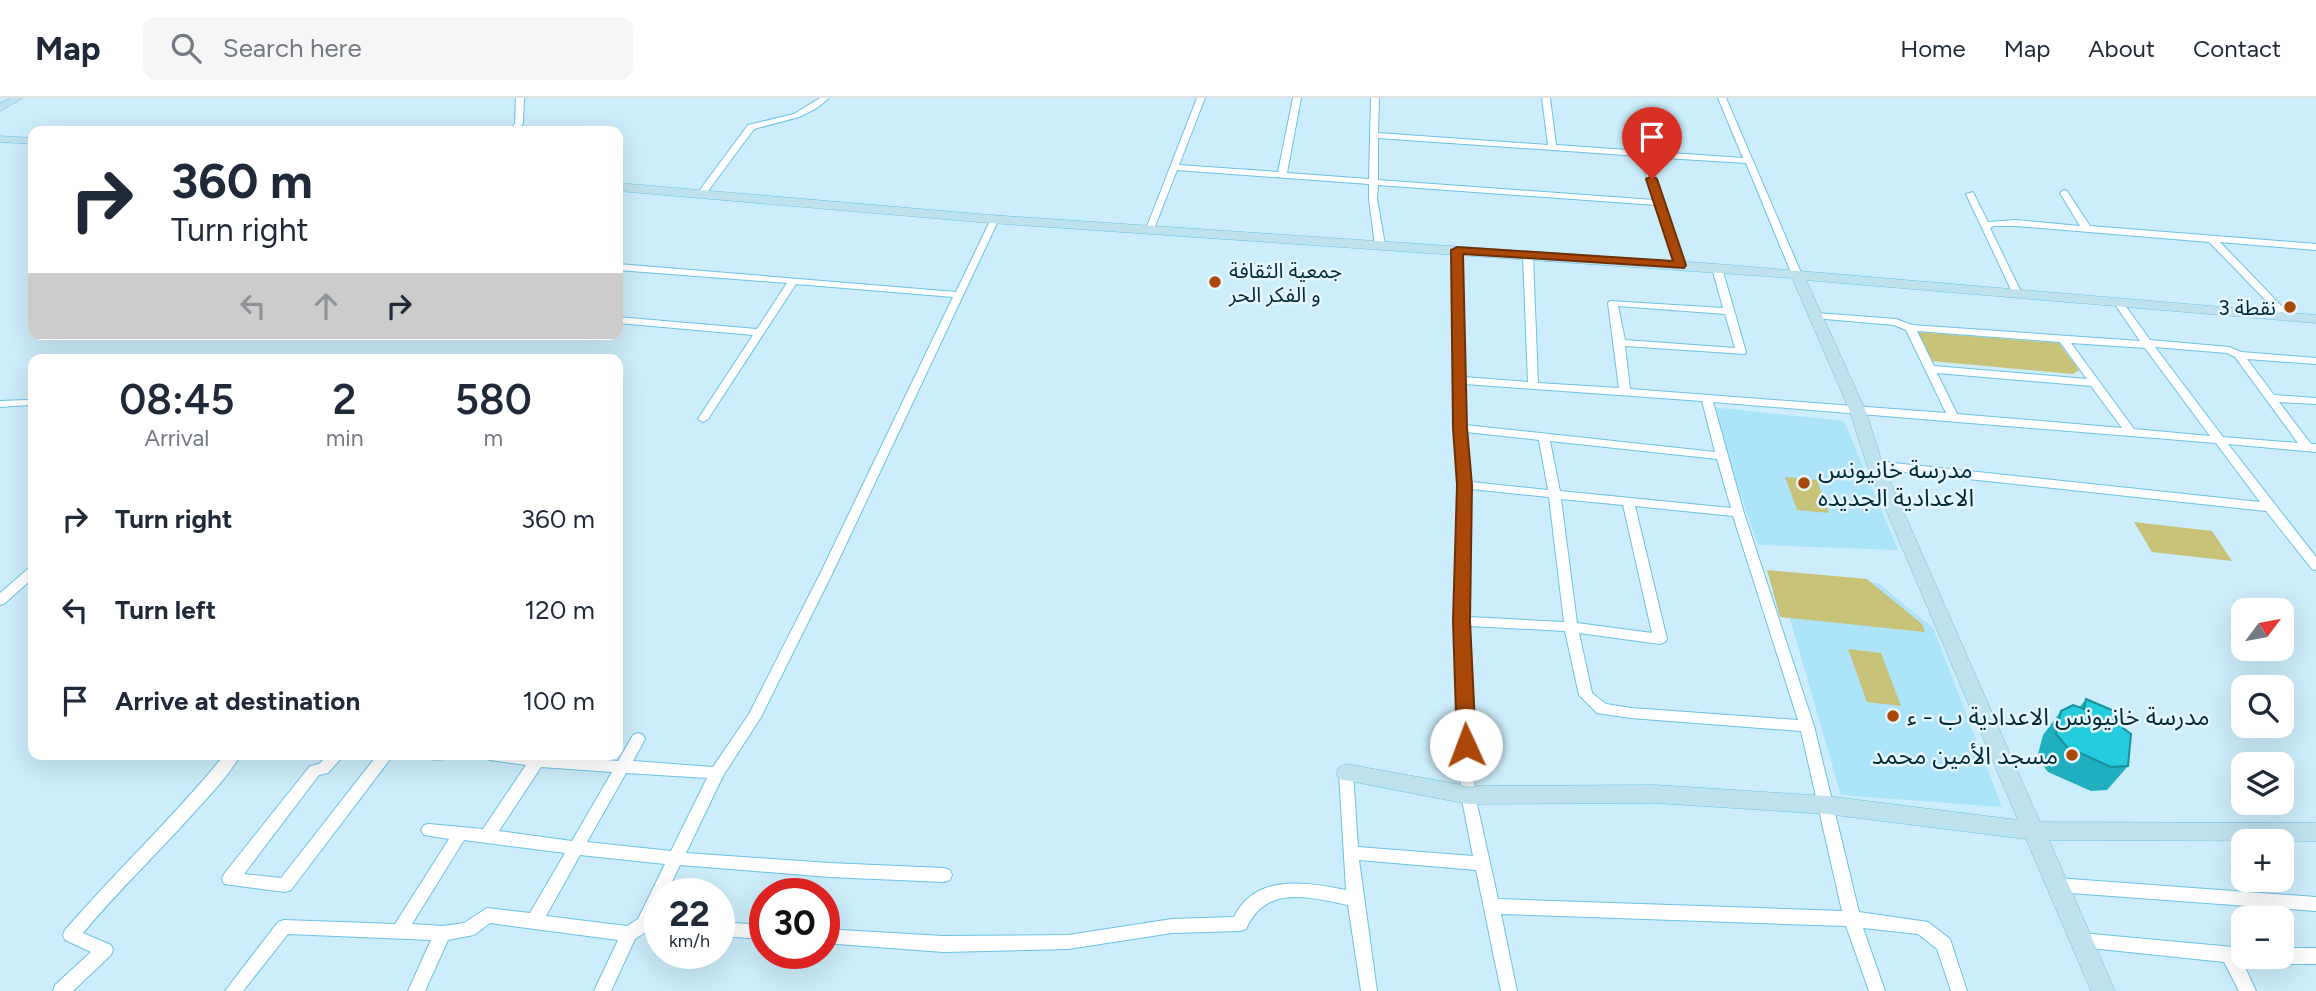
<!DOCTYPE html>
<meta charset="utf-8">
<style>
:root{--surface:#fff;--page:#f6f6f7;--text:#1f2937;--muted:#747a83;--line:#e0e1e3}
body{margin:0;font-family:Figtree,"Noto Sans Arabic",sans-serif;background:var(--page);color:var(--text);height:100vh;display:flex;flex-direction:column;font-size:26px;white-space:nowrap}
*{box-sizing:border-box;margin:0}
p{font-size:23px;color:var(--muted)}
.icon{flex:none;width:38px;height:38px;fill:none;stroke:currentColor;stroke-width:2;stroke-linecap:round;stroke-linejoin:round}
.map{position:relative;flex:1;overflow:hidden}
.drawer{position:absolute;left:28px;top:256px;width:595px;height:406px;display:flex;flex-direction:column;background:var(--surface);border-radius:14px;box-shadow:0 7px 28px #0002}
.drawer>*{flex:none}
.top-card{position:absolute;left:28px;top:28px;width:595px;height:214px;border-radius:14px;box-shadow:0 7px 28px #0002;background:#fff;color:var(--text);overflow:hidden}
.needle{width:46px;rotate:58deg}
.buttons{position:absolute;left:2231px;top:500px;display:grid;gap:14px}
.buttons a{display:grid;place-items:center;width:63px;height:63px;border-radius:14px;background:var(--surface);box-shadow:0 7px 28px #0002;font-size:35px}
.speed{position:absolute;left:644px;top:780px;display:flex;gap:14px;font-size:35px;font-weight:700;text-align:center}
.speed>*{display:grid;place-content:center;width:91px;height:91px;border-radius:50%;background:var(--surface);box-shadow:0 7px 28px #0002;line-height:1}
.speed small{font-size:18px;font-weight:400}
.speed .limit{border:10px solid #d22;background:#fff;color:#111}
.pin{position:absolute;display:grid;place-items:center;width:60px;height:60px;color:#fff;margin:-72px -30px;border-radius:50% 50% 50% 0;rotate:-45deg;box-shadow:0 0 7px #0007}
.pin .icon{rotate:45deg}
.me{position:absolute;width:77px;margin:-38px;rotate:358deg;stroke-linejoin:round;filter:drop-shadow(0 0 5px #0008)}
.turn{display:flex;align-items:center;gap:24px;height:147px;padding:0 28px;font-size:32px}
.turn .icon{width:91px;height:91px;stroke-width:2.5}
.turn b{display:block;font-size:49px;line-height:60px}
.lanes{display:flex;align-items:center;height:66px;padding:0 28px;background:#0003;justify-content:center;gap:35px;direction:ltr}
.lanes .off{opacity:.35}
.eta{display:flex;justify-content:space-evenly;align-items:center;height:119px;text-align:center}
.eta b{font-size:42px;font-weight:600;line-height:49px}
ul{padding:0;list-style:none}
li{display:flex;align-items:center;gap:21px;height:91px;padding:0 28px}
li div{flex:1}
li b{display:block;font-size:26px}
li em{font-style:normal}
header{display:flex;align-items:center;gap:42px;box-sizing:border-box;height:98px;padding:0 35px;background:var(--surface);border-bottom:2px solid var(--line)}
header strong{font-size:33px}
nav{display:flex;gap:38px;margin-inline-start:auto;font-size:24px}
.search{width:490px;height:63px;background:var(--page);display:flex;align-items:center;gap:18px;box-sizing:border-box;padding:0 24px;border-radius:14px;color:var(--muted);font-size:26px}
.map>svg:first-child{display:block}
.built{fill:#ace4fb}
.green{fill:#c7c278}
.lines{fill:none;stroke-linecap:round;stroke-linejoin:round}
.street-casing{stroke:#6ac3e6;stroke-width:2}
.secondary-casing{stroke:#6ac3e6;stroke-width:1}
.street{fill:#fff;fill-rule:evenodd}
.secondary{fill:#bee2ee;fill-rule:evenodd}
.wall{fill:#20afbe}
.building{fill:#25ccdd;stroke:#1a8f9b;stroke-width:2}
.route{fill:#aa4809;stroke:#6e2f06;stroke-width:2}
.poi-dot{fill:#aa4809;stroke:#e7f7ff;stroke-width:2.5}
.labels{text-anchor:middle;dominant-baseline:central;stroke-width:5;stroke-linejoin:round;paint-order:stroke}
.far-poi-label{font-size:21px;fill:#012a38;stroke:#e7f7ff;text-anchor:start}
.poi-label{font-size:24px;fill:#012a38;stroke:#e7f7ff;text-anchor:start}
</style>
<header>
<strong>Map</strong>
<div class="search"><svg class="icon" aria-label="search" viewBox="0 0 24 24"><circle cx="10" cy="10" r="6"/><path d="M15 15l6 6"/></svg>Search here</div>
<nav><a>Home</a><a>Map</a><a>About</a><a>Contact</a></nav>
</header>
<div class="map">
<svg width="2316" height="893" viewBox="0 0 2316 893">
<rect width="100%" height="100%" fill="#ccedfb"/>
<g class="built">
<path d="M1710,309L1844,323L1898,452L1758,447Z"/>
<path d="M1777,476L1878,485L1933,530L2002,709L1841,697Z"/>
</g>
<g class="green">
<path d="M1915,234L2059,245L2079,272L2073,276L1932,263Z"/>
<path d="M1785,379L1817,382L1829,415L1797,412Z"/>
<path d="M2134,424L2212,433L2232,463L2152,454Z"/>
<path d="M1767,472L1867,481L1922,526L1925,534L1780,519Z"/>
<path d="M1848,551L1881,555L1901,608L1867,604Z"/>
</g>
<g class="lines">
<defs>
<g id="street">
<path d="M516,0H524L523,25L518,33H510L515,25Z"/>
<path d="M820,0H829L817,10L799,19L754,31L705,97H699V93L748,27L794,16Z"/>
<path d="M1197,0H1205L1179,67L1278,74L1293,0H1301L1287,75L1369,81L1371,0H1379L1378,35L1548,47L1542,0H1550L1556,47L1743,60L1718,0H1726L1802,177L1797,180L1792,177L1746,65L1649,59L1685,167L1683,169H1677L1675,167L1656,107L1378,87L1377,101L1385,147L1380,150L1375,147L1369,101V86L1177,72L1154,131L1147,133L1146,131ZM1378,40L1640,58L1654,102L1378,82Z"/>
<path d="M2064,92L2067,93L2090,128L2316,146V152L2220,144L2291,218L2289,220H2283L2209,144L2016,128H1994L1990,130L2022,196L2017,199L2014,198L1966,96L1973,94L1988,124L2016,122L2080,128L2060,95Z"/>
<path d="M995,118L999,121L833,474L761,619L723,678L686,755L829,765L944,770L950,772L952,777L950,782L944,784L829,779L680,767L666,796H660V810L655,820L660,821V835L646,834L635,841L611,893H594L618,842L490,825L474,837L448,842L425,893H408L431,842L288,836L243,893H225L278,824L284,822L395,826L449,741L424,737L421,732L424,727L429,726L483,731L526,667L490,662L485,660L483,656H531L618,663L633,637L638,635L643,637L645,641L633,663L713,669L749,616L821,474L953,199L796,186L708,321L703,324L698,321L753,237L618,225V219L757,231L787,185L618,172V166L956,194L991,121ZM541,669L612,674L572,743L499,733ZM626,675L707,680L671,753L587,744ZM464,742L565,755L530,815L487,810L464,825L443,828L412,826ZM580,757L665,766L638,821L627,828L546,818Z"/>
<path d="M1457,149L1462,152L1464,279L1528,284L1523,158L1528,155L1533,158L1538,285L1619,290L1608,205L1610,203L1723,210L1712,170L1717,167L1722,170L1746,254L1745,256L1625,248L1630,291L1946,315L1906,232L1894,227L1814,220V216L1817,215L1896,221L1912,227L2140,243L2114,205L2119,202L2122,203L2150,242L2229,249L2241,254L2316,260V266L2247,261L2274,297L2316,300V306L2279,304L2311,346H2316V354L2228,346L2316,459V472L2312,471L2266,413L1875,371L1869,367L1875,363L2260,404L2216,345L1713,304L1744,415L1814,628L1859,814L1928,824L1950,841L1967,893H1951L1937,851L1918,836L1863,830L1885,893H1869L1846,828L1501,816L1517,893H1501L1476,772L1359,762L1377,893H1361L1348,807C1309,799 1266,786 1246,831L1240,833L1172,835L1068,851L943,854L824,845V831L943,838L1068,837L1172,821L1234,819C1255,775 1308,784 1346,792L1339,675L1341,671L1346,669L1351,671L1353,675L1358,749L1473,758L1461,697L1455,523L1459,387L1454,330L1452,152ZM1618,208L1725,216L1735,250L1625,242ZM1917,233L2060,244L2087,281L1934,268ZM2071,245L2145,250L2210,338L2134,331ZM2155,249L2227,255L2235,259L2298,345L2223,339ZM1937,275L2091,288L2122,330L1957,316ZM1465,286L1702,303L1715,354L1465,327ZM1466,334L1539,342L1548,392L1471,384ZM1550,343L1717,361L1731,410L1560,393ZM1471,391L1549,399L1564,524L1469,519ZM1561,401L1623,407L1652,535L1577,525ZM1635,408L1733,418L1798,622L1631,610L1606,606L1592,595L1579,535L1660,546L1665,544L1667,541ZM1469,528L1565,533L1579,597L1597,615L1631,620L1801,633L1842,813L1498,801L1475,697Z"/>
<path d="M26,302L30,303L31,305L30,307L0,309V303Z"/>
<path d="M33,469V480L5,505L0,507V495L29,470Z"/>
<path d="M225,656H241C228,679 207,700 190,719C155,758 117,794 83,835L111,847L113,852L111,857L73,893H53L55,887L91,854L65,842L63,837L65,832C117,772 175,718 225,656Z"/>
<path d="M329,656H345L328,675L319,677L244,776L281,780L378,656H394L291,792L285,794L224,786L222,781L224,776L310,668L319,666Z"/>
<path d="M425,656H450L448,660C441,662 434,662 427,660Z"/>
<path d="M2057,780L2316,799V813L2057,794L2051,792L2049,787L2051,782Z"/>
<path d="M719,824L765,827V841L719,838Z"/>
<path d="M2081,835L2244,850V859H2252L2250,863L2243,865L2256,893H2239L2224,864L2081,849L2075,847L2073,842L2075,837Z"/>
<path d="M2282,850H2316V866H2282L2276,863L2274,859H2282Z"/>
</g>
<g id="secondary">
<path d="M10,0H23L0,13V6Z"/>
<path d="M0,38L33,40V46L0,44Z"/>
<path d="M618,85L990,117L1717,166L2316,217V225L1806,182L1865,311L1883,367L2040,724L2316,725V743L2049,742L2115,893H2091L2026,741L1827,716L1655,705L1468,706L1339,681L1336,675L1339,669L1346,666L1468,688L1655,687L1827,698L2018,722L1867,367L1849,311L1792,180L990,125L618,93Z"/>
</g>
</defs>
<use href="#street" class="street-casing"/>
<use href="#secondary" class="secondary-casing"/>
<use href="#street" class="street"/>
<use href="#secondary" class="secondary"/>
</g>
<path class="wall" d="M2086,601L2123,630L2128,668L2107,692L2091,693L2048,674L2037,660L2043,637L2061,613L2079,610Z"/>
<path class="building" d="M2086,601L2126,618L2123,630L2131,636L2128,668L2111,669L2067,649L2056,636L2061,613L2073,607L2084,611Z"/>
<path class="route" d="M1652,78L1657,81L1686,167L1684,170L1463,156L1467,330L1472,387L1470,523L1476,647L1473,652L1466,655L1460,652L1457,647L1453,523L1457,387L1453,330L1451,152L1457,149L1673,163L1646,81Z"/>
<g class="poi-dot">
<circle cx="1215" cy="184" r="7"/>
<circle cx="2290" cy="209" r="7"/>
<circle cx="1804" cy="385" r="7"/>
<circle cx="1893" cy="618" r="7"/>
<circle cx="2072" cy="657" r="7"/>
</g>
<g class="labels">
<g class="far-poi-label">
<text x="1229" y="172">جمعية الثقافة<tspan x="1229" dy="24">و الفكر الحر</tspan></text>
<text x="2276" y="209" text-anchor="end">نقطة 3</text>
</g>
<g class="poi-label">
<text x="1818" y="371">مدرسة خانيونس<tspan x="1818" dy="28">الاعدادية الجديده</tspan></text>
<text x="1907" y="618">مدرسة خانيونس الاعدادية ب - ء</text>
<text x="2058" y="657" text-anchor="end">مسجد الأمين محمد</text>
</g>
</g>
</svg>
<div class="buttons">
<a><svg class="needle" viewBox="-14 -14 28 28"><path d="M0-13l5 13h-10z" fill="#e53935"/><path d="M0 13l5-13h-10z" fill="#747a83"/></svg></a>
<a><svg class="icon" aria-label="search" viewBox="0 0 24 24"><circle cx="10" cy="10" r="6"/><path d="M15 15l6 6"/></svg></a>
<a><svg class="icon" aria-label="layers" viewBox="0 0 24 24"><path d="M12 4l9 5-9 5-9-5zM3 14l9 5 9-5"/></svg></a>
<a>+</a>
<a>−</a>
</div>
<div class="speed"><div>22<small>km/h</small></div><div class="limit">30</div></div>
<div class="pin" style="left:1652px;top:81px;background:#d93025"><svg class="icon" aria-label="arrive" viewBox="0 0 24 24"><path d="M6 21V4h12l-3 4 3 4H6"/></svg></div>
<svg class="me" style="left:1466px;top:647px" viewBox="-20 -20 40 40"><circle r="19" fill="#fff"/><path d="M0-13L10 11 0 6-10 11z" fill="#aa4809"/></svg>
<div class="top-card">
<div class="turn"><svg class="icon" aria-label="right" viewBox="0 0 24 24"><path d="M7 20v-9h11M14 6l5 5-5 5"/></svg><div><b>360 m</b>Turn right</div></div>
<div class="lanes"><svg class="icon off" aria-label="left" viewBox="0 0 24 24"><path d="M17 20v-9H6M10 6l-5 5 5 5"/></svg><svg class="icon off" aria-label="ahead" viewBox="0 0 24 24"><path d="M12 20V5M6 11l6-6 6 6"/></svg><svg class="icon" aria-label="right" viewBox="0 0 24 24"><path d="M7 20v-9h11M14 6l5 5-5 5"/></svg></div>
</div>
<section class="drawer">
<div class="eta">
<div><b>08:45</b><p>Arrival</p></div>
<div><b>2</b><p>min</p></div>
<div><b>580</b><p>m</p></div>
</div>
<ul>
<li><svg class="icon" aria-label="right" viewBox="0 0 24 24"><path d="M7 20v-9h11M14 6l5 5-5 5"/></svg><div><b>Turn right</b></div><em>360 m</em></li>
<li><svg class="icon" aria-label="left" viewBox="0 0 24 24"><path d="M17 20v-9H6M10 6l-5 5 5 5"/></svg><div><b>Turn left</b></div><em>120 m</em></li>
<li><svg class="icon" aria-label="arrive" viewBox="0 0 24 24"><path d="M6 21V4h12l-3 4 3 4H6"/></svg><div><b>Arrive at destination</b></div><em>100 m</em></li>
</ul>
</section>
</div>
